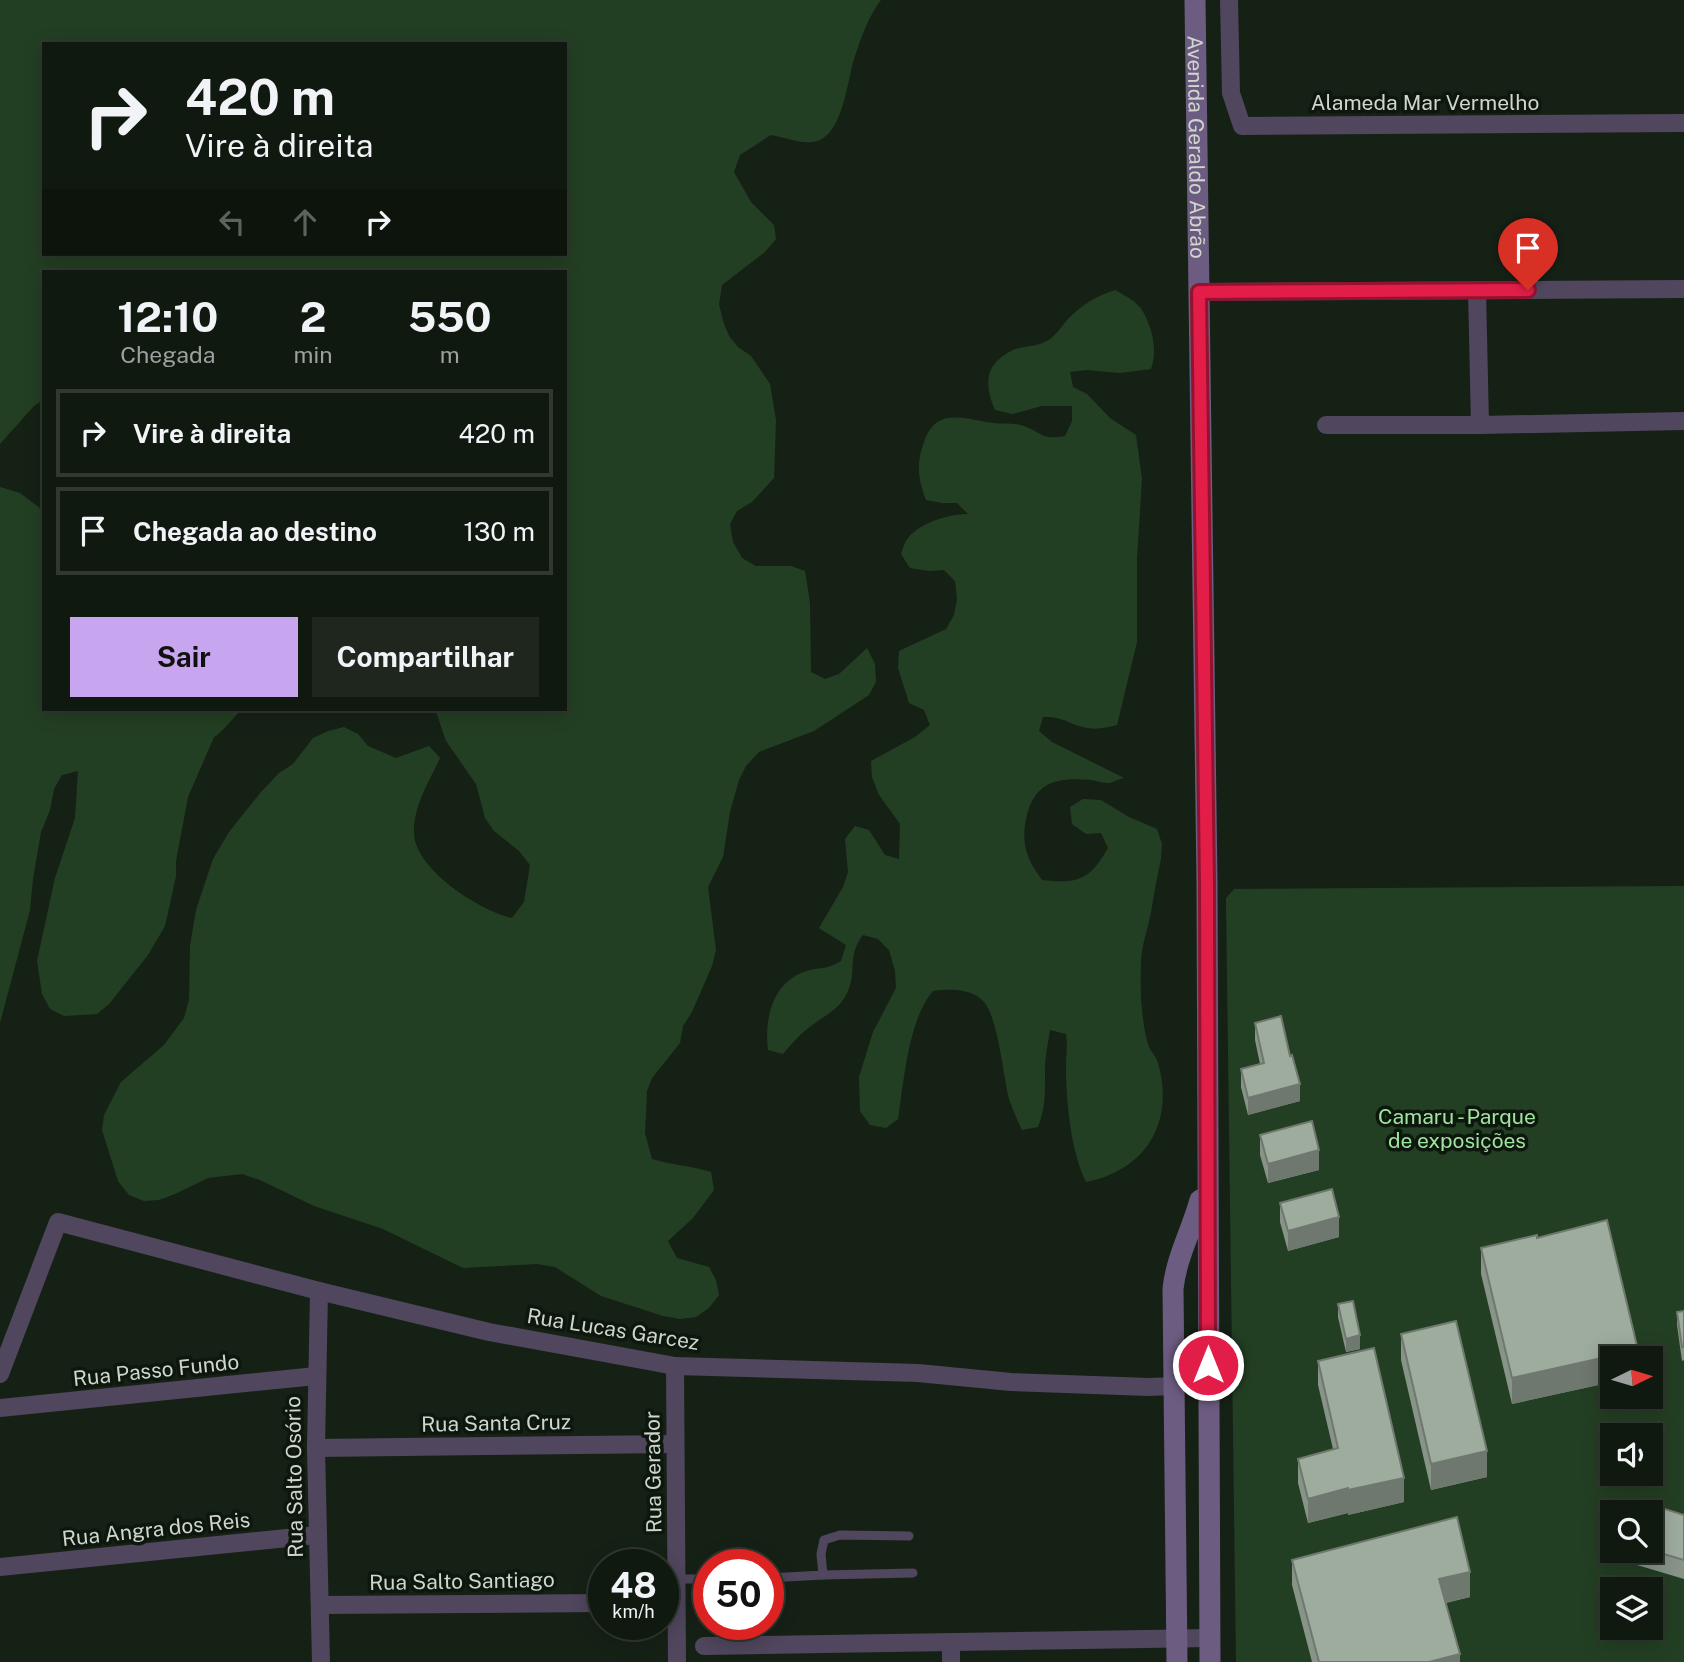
<!DOCTYPE html>
<html lang="pt">
<meta charset="utf-8">
<style>
:root{--surface:#101910;--page:#1e261e;--text:#f1f3f6;--muted:#9ca09f;--line:#303830;--accent:#c7a6ef}
body{margin:0;font-family:"Public Sans",sans-serif;background:var(--page);color:var(--text);height:100vh;display:flex;flex-direction:column;font-size:26px;white-space:nowrap}
*{box-sizing:border-box;margin:0}
p{font-size:23px;color:var(--muted)}
.icon{flex:none;width:38px;height:38px;fill:none;stroke:currentColor;stroke-width:2;stroke-linecap:round;stroke-linejoin:round}
.map{position:relative;flex:1;overflow:hidden}
.drawer{position:absolute;left:42px;top:270px;width:525px;height:441px;display:flex;flex-direction:column;background:var(--surface);border-radius:0px;box-shadow:0 4px 18px #0003,0 0 0 2px var(--line)}
.drawer>*{flex:none}
.hud{position:absolute;left:42px;top:42px;width:525px;height:214px;border-radius:0px;box-shadow:0 4px 18px #0003,0 0 0 2px var(--line);background:#101910;color:var(--text);overflow:hidden}
.needle{width:46px;rotate:85deg}
.fabs{position:absolute;left:1600px;top:1346px;display:grid;gap:14px}
.fabs a{display:grid;place-items:center;width:63px;height:63px;border-radius:0px;background:var(--surface);box-shadow:0 4px 18px #0003,0 0 0 2px var(--line);font-size:35px}
.speed{position:absolute;left:588px;top:1549px;display:flex;gap:14px;font-size:35px;font-weight:700;text-align:center}
.speed>*{display:grid;place-content:center;width:91px;height:91px;border-radius:50%;background:var(--surface);box-shadow:0 4px 18px #0003,0 0 0 2px var(--line);line-height:1}
.speed small{font-size:18px;font-weight:400}
.speed .limit{border:10px solid #d22;background:#fff;color:#111}
.pin{position:absolute;display:grid;place-items:center;width:60px;height:60px;color:#fff;margin:-72px -30px;border-radius:50% 50% 50% 0;rotate:-45deg;box-shadow:0 0 7px #0007}
.pin .icon{rotate:45deg}
.me{position:absolute;width:77px;margin:-38px;rotate:0deg;stroke-linejoin:round;filter:drop-shadow(0 0 5px #0008)}
.turn{display:flex;align-items:center;gap:24px;height:147px;padding:0 28px;font-size:32px}
.turn .icon{width:91px;height:91px;stroke-width:2.5}
.turn b{display:block;font-size:49px;line-height:60px}
.lanes{display:flex;align-items:center;height:66px;padding:0 28px;background:#0003;justify-content:center;gap:35px;direction:ltr}
.lanes .off{opacity:.35}
.eta{display:flex;justify-content:space-evenly;align-items:center;height:119px;text-align:center}
.eta b{font-size:42px;font-weight:700;line-height:49px}
.cta{display:flex;gap:14px;margin-top:auto;padding:14px 28px}
.cta a{flex:1;height:80px;border-radius:0px;background:var(--accent);color:#111;font-size:28px;font-weight:700;line-height:80px;text-align:center}
.cta a+a{background:var(--page);color:var(--text)}
ul{padding:0;list-style:none}
li{display:flex;align-items:center;gap:21px;height:88px;margin:0 14px 10px;padding:0 14px;border:4px solid var(--line);border-radius:0px}
li div{flex:1}
li b{display:block;font-size:26px}
li em{font-style:normal}
.map>svg:first-child{display:block}
.green{fill:#233f23;fill-rule:evenodd}
.lines{fill:none;stroke-linecap:round;stroke-linejoin:round}
.service{stroke:#50465d;stroke-width:9}
.minor{stroke:#50465d;stroke-width:18}
.secondary{stroke:#6d5c81;stroke-width:21}
.wall{fill:#889488}
.shaded-wall{fill:#6f786f}
.building{fill:#9eac9e;stroke:#6f786f;stroke-width:2}
.route-casing{stroke:#92132f;stroke-width:18}
.route{stroke:#e11d48;stroke-width:12}
.labels{text-anchor:middle;dominant-baseline:central;stroke-width:7;stroke-linejoin:round;paint-order:stroke}
.street-label{font-size:21px;fill:#cfd6ce;stroke:#0d170d}
.park-label{font-size:21px;fill:#9fe59f;stroke:#0d170d}
</style>
<div class="map">
<svg width="1684" height="1662" viewBox="0 0 1684 1662">
<rect width="100%" height="100%" fill="#162116"/>
<g class="green">
<path d="M0,0H881C868,17 861,38 854,59C847,81 843,138 813,142C801,144 783,137 771,135L740,155L734,172L751,202L774,225L776,239L765,252L722,285L719,304L723,321L729,336L738,347L751,356L770,384L776,420L774,478L752,502L737,511L730,524L733,542L742,558L756,566H791L805,571L810,603L811,672L825,679L839,674L867,648L875,664L876,682L869,695L814,731L759,752L746,766L739,780L730,812L723,857L708,887L716,950L712,966L692,1012L683,1026L680,1043L652,1078L647,1091L645,1133L652,1159C671,1165 692,1166 711,1172L714,1190L693,1218L668,1241L677,1258L709,1267L716,1280L719,1295L709,1308L696,1317L680,1319L663,1316L601,1296L555,1267L537,1264L463,1268L383,1229L314,1206L260,1180L242,1174L208,1178L175,1194L159,1200L144,1201L129,1195L118,1181L102,1130L104,1115L121,1082L164,1045L184,1018L189,1000L190,946L196,910L213,859L229,832L261,792L279,773L293,764L313,738L328,731L344,727L358,734L368,746L396,758L429,746L440,758C429,782 413,806 414,834C416,870 480,911 512,918L524,902L530,865L519,851L494,831L485,818L476,784L446,741L435,709H565V271H44V399L34,406L0,444ZM44,44H565V254H44Z"/>
<path d="M1115,290C1124,295 1136,301 1142,310C1152,327 1158,350 1151,369L1120,373L1086,370L1070,372L1073,387L1087,394L1110,418L1136,435L1142,479L1137,559V642L1117,725C1107,727 1098,730 1088,728C1069,725 1064,716 1043,717L1039,731L1052,742L1124,778C1119,779 1114,782 1109,783C1103,783 1097,781 1092,780C1057,777 1034,781 1026,819C1021,844 1027,860 1042,880C1078,884 1090,880 1108,848L1101,833L1086,834L1072,824L1070,807L1083,799L1101,800L1129,817L1157,829L1162,844L1161,859C1157,877 1154,894 1151,912C1148,929 1141,946 1141,964C1140,990 1141,1019 1148,1044C1150,1051 1156,1056 1158,1063C1175,1122 1146,1170 1086,1182C1071,1152 1066,1101 1066,1067C1066,1055 1068,1046 1066,1034L1050,1030C1048,1043 1045,1057 1045,1070C1045,1093 1046,1105 1038,1127L1022,1130C1017,1120 1013,1110 1009,1099C1003,1076 998,1012 981,999C968,988 949,989 933,991C908,1020 904,1081 898,1119L886,1128L870,1125L860,1111L859,1077L873,1032L896,988L895,971L889,950L878,939L863,935C846,957 858,971 847,993C839,1011 821,1017 806,1030C797,1037 790,1046 783,1054L768,1050C764,1018 773,979 810,970C824,967 828,969 841,961L846,945L819,928L843,887L848,872L845,839L855,826L869,830L885,855L899,859L900,824L879,795L872,777L871,761L915,737L930,725L924,710L909,703L898,668L899,651L946,629L954,615L957,599L955,581L944,570L929,571L910,568L901,554C903,549 904,542 908,538C921,522 950,514 968,514L957,503H942L926,500C918,479 916,463 924,442C936,406 964,419 993,423C1002,424 1011,423 1020,425C1041,430 1039,441 1065,436L1072,421V406H1042L1012,414L995,410C984,384 984,364 1013,350C1022,346 1035,347 1045,342C1055,337 1061,327 1068,319C1081,305 1097,296 1115,290Z"/>
<path d="M0,487L20,493L44,511V709H243C234,716 222,733 214,737L188,797L176,861V876L165,926L148,955L109,1004L97,1014L64,1016L50,1009L42,994L37,961L55,878L75,818L78,771L62,775L54,789L50,810L41,832L33,879L30,910L0,1023Z"/>
<path d="M1684,886V1662H1236L1226,898L1234,889ZM1612,1358H1650V1396H1612ZM1612,1435H1650V1474H1612ZM1612,1512H1650V1550H1612ZM1612,1589H1650V1628H1612Z"/>
</g>
<g class="lines">
<g class="service">
<path d="M823,1575L913,1573"/>
<path d="M768,1578L823,1575L821,1554L824,1540L840,1535L909,1536"/>
<path d="M676,1579H709"/>
</g>
<g class="minor">
<path d="M1229,0L1231,93L1242,126L1684,123"/>
<path d="M1477,290L1480,425L1684,421"/>
<path d="M1199,292L1684,289"/>
<path d="M1326,425H1480"/>
<path d="M319,1291L316,1448L321,1662"/>
<path d="M675,1366L677,1662"/>
<path d="M0,1374L58,1222L319,1291L489,1332L675,1366L918,1373L1011,1382L1149,1387L1174,1386"/>
<path d="M0,1408L316,1376"/>
<path d="M316,1448L675,1444"/>
<path d="M0,1567L317,1535"/>
<path d="M320,1605L604,1603"/>
<path d="M951,1643V1662"/>
<path d="M704,1646L1210,1638"/>
</g>
<g class="secondary">
<path id="s1" d="M1195,0L1207,882L1210,1662"/>
<path d="M1177,1662L1173,1289C1176,1258 1192,1230 1200,1200"/>
</g>
</g>
<g class="wall">
<path d="M1255,1023L1300,1101L1248,1115L1241,1087V1069L1260,1064L1255,1040Z"/>
<path d="M1260,1135L1319,1170L1268,1183L1260,1155Z"/>
<path d="M1280,1203L1339,1237L1288,1251L1280,1222Z"/>
<path d="M1481,1248L1638,1358H1612V1382L1512,1404L1481,1274Z"/>
<path d="M1338,1304L1360,1349L1346,1352L1338,1317Z"/>
<path d="M1684,1311V1360L1682,1361L1677,1325V1312Z"/>
<path d="M1401,1334L1487,1477L1431,1490L1401,1360Z"/>
<path d="M1318,1361L1404,1502L1348,1515V1513L1308,1523L1298,1483V1459L1333,1449L1318,1385Z"/>
<path d="M1650,1512L1684,1515V1579L1637,1565V1550H1650Z"/>
<path d="M1292,1560L1470,1597L1446,1603L1460,1662H1312L1292,1585Z"/>
</g>
<g class="shaded-wall">
<path d="M1300,1084V1101L1248,1115V1098Z"/>
<path d="M1319,1150V1170L1268,1183V1164Z"/>
<path d="M1339,1217V1237L1288,1251V1231Z"/>
<path d="M1360,1335V1349L1346,1352V1339Z"/>
<path d="M1638,1350V1358H1612V1382L1512,1404V1378Z"/>
<path d="M1487,1451V1477L1431,1490V1464Z"/>
<path d="M1404,1478V1502L1348,1515V1490Z"/>
<path d="M1348,1488V1513L1308,1523V1499Z"/>
<path d="M1470,1572V1597L1439,1604V1579Z"/>
<path d="M1460,1654V1662H1429Z"/>
</g>
<g class="building">
<path d="M1281,1016L1290,1056L1292,1055L1300,1084L1248,1098L1241,1069L1264,1063L1255,1023Z"/>
<path d="M1312,1121L1319,1150L1268,1164L1260,1135Z"/>
<path d="M1332,1189L1339,1217L1288,1231L1280,1203Z"/>
<path d="M1607,1220L1638,1350L1512,1378L1481,1248L1537,1235V1238Z"/>
<path d="M1353,1301L1360,1335L1346,1339L1338,1304Z"/>
<path d="M1684,1311V1347H1682L1677,1312Z"/>
<path d="M1456,1321L1487,1451L1431,1464L1401,1334Z"/>
<path d="M1374,1348L1404,1478L1348,1490V1488L1308,1499L1298,1459L1338,1448L1318,1361Z"/>
<path d="M1649,1504L1684,1515V1560L1650,1550V1512H1646Z"/>
<path d="M1457,1517L1470,1572L1439,1579L1460,1654L1429,1662H1319L1292,1560Z"/>
</g>
<g class="lines">
<defs>
<path id="route" d="M1208,1365L1207,882L1199,292L1528,290"/>
</defs>
<use href="#route" class="route-casing"/>
<use href="#route" class="route"/>
</g>
<g class="labels">
<g class="street-label">
<text x="1425" y="102">Alameda Mar Vermelho</text>
<text stroke="none"><textPath href="#s1" startOffset="147">Avenida Geraldo Abrão</textPath></text>
<text transform="translate(613 1329) rotate(9)">Rua Lucas Garcez</text>
<text transform="translate(156 1370) rotate(-6)">Rua Passo Fundo</text>
<text transform="translate(496 1423) rotate(-1)">Rua Santa Cruz</text>
<text transform="translate(653 1472) rotate(-91)">Rua Gerador</text>
<text transform="translate(294 1477) rotate(-91)">Rua Salto Osório</text>
<text transform="translate(156 1529) rotate(-6)">Rua Angra dos Reis</text>
<text transform="translate(462 1581) rotate(-1)">Rua Salto Santiago</text>
</g>
<g class="park-label">
<text x="1457" y="1116">Camaru - Parque<tspan x="1457" dy="24">de exposições</tspan></text>
</g>
</g>
</svg>
<div class="fabs">
<a><svg class="needle" viewBox="-14 -14 28 28"><path d="M0-13l5 13h-10z" fill="#e53935"/><path d="M0 13l5-13h-10z" fill="#9ca09f"/></svg></a>
<a><svg class="icon" aria-label="sound" viewBox="0 0 24 24"><path d="M4 9h4l5-4v14l-5-4H4zM17 9q2 3 0 6"/></svg></a>
<a><svg class="icon" aria-label="search" viewBox="0 0 24 24"><circle cx="10" cy="10" r="6"/><path d="M15 15l6 6"/></svg></a>
<a><svg class="icon" aria-label="layers" viewBox="0 0 24 24"><path d="M12 4l9 5-9 5-9-5zM3 14l9 5 9-5"/></svg></a>
</div>
<div class="speed"><div>48<small>km/h</small></div><div class="limit">50</div></div>
<div class="pin" style="left:1528px;top:290px;background:#d93025"><svg class="icon" aria-label="arrive" viewBox="0 0 24 24"><path d="M6 21V4h12l-3 4 3 4H6"/></svg></div>
<svg class="me" style="left:1208px;top:1365px" viewBox="-20 -20 40 40"><circle r="17" fill="#e11d48" stroke="#fff" stroke-width="3"/><path d="M0-11L8 9 0 5-8 9z" fill="#fff"/></svg>
<div class="hud">
<div class="turn"><svg class="icon" aria-label="right" viewBox="0 0 24 24"><path d="M7 20v-9h11M14 6l5 5-5 5"/></svg><div><b>420 m</b>Vire à direita</div></div>
<div class="lanes"><svg class="icon off" aria-label="left" viewBox="0 0 24 24"><path d="M17 20v-9H6M10 6l-5 5 5 5"/></svg><svg class="icon off" aria-label="ahead" viewBox="0 0 24 24"><path d="M12 20V5M6 11l6-6 6 6"/></svg><svg class="icon" aria-label="right" viewBox="0 0 24 24"><path d="M7 20v-9h11M14 6l5 5-5 5"/></svg></div>
</div>
<section class="drawer">
<div class="eta">
<div><b>12:10</b><p>Chegada</p></div>
<div><b>2</b><p>min</p></div>
<div><b>550</b><p>m</p></div>
</div>
<ul>
<li><svg class="icon" aria-label="right" viewBox="0 0 24 24"><path d="M7 20v-9h11M14 6l5 5-5 5"/></svg><div><b>Vire à direita</b></div><em>420 m</em></li>
<li><svg class="icon" aria-label="arrive" viewBox="0 0 24 24"><path d="M6 21V4h12l-3 4 3 4H6"/></svg><div><b>Chegada ao destino</b></div><em>130 m</em></li>
</ul>
<div class="cta"><a>Sair</a><a>Compartilhar</a></div>
</section>
</div>
